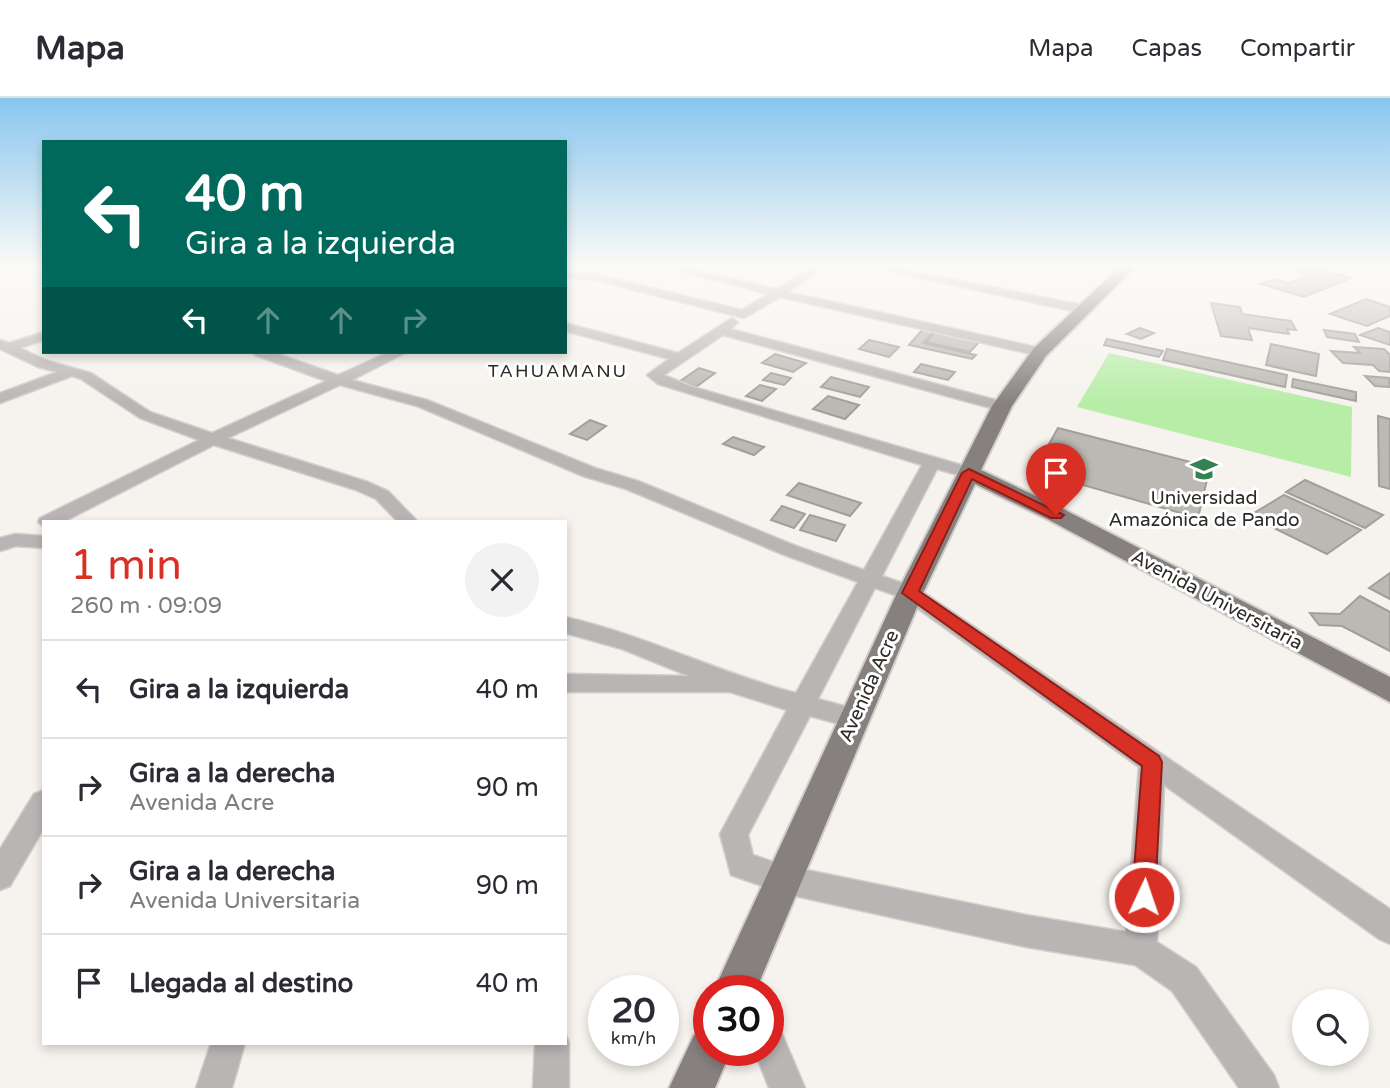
<!DOCTYPE html>
<html lang="es">
<meta charset="utf-8">
<style>
:root{--surface:#fff;--page:#f2f2f3;--text:#2b2b33;--muted:#7c7c81;--line:#e1e1e2;--accent:#d93025}
body{margin:0;font-family:"Varela Round",sans-serif;background:var(--page);color:var(--text);height:100vh;display:flex;flex-direction:column;font-size:26px;white-space:nowrap}
*{box-sizing:border-box;margin:0}
p{font-size:23px;color:var(--muted)}
.icon{flex:none;width:38px;height:38px;fill:none;stroke:currentColor;stroke-width:2;stroke-linecap:round;stroke-linejoin:round}
.map{position:relative;flex:1;overflow:hidden}
.sheet{position:absolute;left:42px;top:422px;width:525px;height:525px;display:flex;flex-direction:column;background:var(--surface);border-radius:0px;box-shadow:0 4px 10px #0003}
.sheet>*{flex:none}
.banner{position:absolute;left:42px;top:42px;width:525px;height:214px;border-radius:0px;box-shadow:0 4px 10px #0003;background:#00695c;color:#fff;overflow:hidden}
.tools{position:absolute;left:1292px;top:891px;display:grid;gap:14px}
.tools a{display:grid;place-items:center;width:77px;height:77px;border-radius:50%;background:var(--surface);box-shadow:0 4px 10px #0003;font-size:35px}
.speed{position:absolute;left:588px;top:877px;display:flex;gap:14px;font-size:35px;font-weight:700;text-align:center}
.speed>*{display:grid;place-content:center;width:91px;height:91px;border-radius:50%;background:var(--surface);box-shadow:0 4px 10px #0003;line-height:1}
.speed small{font-size:18px;font-weight:400}
.speed .limit{border:10px solid #d22;background:#fff;color:#111}
.pin{position:absolute;display:grid;place-items:center;width:60px;height:60px;color:#fff;margin:-72px -30px;border-radius:50% 50% 50% 0;rotate:-45deg;box-shadow:0 0 7px #0007}
.pin .icon{rotate:45deg}
.me{position:absolute;width:77px;margin:-38px;rotate:3deg;stroke-linejoin:round;filter:drop-shadow(0 0 5px #0008)}
.turn{display:flex;align-items:center;gap:24px;height:147px;padding:0 28px;font-size:32px}
.turn .icon{width:91px;height:91px;stroke-width:2.5}
.turn b{display:block;font-size:49px;line-height:60px}
.lanes{display:flex;align-items:center;height:66px;padding:0 28px;background:#0003;justify-content:center;gap:35px;direction:ltr}
.lanes .off{opacity:.35}
.round{display:grid;place-items:center;flex:none;width:74px;height:74px;border-radius:37px;background:var(--page)}
.head{display:flex;align-items:center;justify-content:space-between;height:119px;padding:0 28px}
h1{font-size:42px;font-weight:600;line-height:52px;color:var(--accent)}
ul{padding:0;list-style:none}
li{display:flex;align-items:center;gap:21px;height:98px;padding:0 28px;border-top:2px solid var(--line)}
li div{flex:1}
li b{display:block;font-size:26px}
li em{font-style:normal}
header{display:flex;align-items:center;gap:42px;box-sizing:border-box;height:98px;padding:0 35px;background:var(--surface);border-bottom:2px solid var(--line)}
header strong{font-size:33px}
nav{display:flex;gap:38px;margin-inline-start:auto;font-size:24px}
.map>svg:first-child{display:block}
.green{fill:#b7eda7}
.lines{fill:none;stroke-linecap:round;stroke-linejoin:round}
.stream{stroke:#98e0f6;stroke-width:3.5}
.building{fill:#bcb9b4;stroke:#a29f9a;stroke-width:2}
.minor-casing{stroke:#d2cfcb;stroke-width:3}
.major-casing{stroke:#d2cfcb;stroke-width:4}
.minor{fill:#b8b5b4;fill-rule:evenodd}
.major{fill:#86817f;fill-rule:evenodd}
.route{fill:#d93025;stroke:#8d1f18;stroke-width:2}
.labels{text-anchor:middle;dominant-baseline:central;stroke-width:6;stroke-linejoin:round;paint-order:stroke}
.far-neighbourhood-label{font-size:18px;letter-spacing:2px;fill:#2c2b29;stroke:#fff}
.poi-label{font-size:19px;fill:#2c2b29;stroke:#fff}
.street-label{font-size:19px;fill:#2c2b29;stroke:#fff}
</style>
<header>
<strong>Mapa</strong>
<nav><a>Mapa</a><a>Capas</a><a>Compartir</a></nav>
</header>
<div class="map">
<svg width="1390" height="990" viewBox="0 0 1390 990">
<rect width="100%" height="100%" fill="#f6f3ee"/>
<path class="green" d="M1109,255L1352,309L1351,379L1077,309Z"/>
<g class="lines">
<path class="stream" d="M0,171L18,167"/>
</g>
<g class="building">
<path d="M1304,169H1313L1351,180L1304,199L1261,186L1274,181L1289,185L1309,177L1294,173Z"/>
<path d="M1366,201L1390,209V218L1367,228L1330,216Z"/>
<path d="M1211,205L1240,209L1242,216L1291,223L1296,232L1287,231L1289,236L1248,230L1252,242L1221,238Z"/>
<path d="M1140,230L1154,235L1141,241L1127,236Z"/>
<path d="M1378,230L1390,234V247L1360,237Z"/>
<path d="M923,231L933,234L923,245L976,257L972,261L909,247Z"/>
<path d="M1324,232L1355,236L1359,244L1327,239Z"/>
<path d="M935,234L979,244L970,254L926,244Z"/>
<path d="M1107,241L1163,253L1159,259L1104,247Z"/>
<path d="M869,242L899,249L889,259L859,251Z"/>
<path d="M1271,246L1319,256L1316,278L1266,267Z"/>
<path d="M1354,249L1384,251L1390,257V274L1379,273L1373,267L1343,265L1331,253L1360,255Z"/>
<path d="M1167,251L1287,277L1285,289L1163,262Z"/>
<path d="M775,256L806,265L793,274L762,265Z"/>
<path d="M921,266L955,274L948,282L914,274Z"/>
<path d="M699,270L715,275L696,289L679,284Z"/>
<path d="M771,275L791,280L784,287L763,282Z"/>
<path d="M1365,278L1389,280L1390,289L1375,288Z"/>
<path d="M831,279L869,289L860,299L821,289Z"/>
<path d="M1293,281L1356,294V303L1292,289Z"/>
<path d="M760,287L776,291L762,303L746,298Z"/>
<path d="M828,298L859,307L845,321L813,311Z"/>
<path d="M1378,318L1390,321V391L1379,388Z"/>
<path d="M590,322L606,328L587,342L570,336Z"/>
<path d="M1058,330L1210,369L1198,420L1034,373Z"/>
<path d="M733,339L764,349L754,357L723,346Z"/>
<path d="M1305,382L1383,417L1365,430L1286,394Z"/>
<path d="M799,385L861,405L850,418L787,397Z"/>
<path d="M1284,397L1361,432L1327,456L1249,418Z"/>
<path d="M782,408L805,416L794,430L771,422Z"/>
<path d="M810,417L845,427L836,443L800,432Z"/>
<path d="M1390,475V501L1369,490Z"/>
<path d="M1360,498L1390,514V553L1342,528L1319,527L1310,515L1340,516Z"/>
</g>
<g class="lines">
<defs>
<g id="minor">
<path d="M655,167H675L776,191L814,167H827L788,194L1040,250L1047,254L1040,258L780,199L744,220L595,182L565,180V174L595,176L742,212L768,196Z"/>
<path d="M860,167H883L1082,207L1088,211L1082,215Z"/>
<path d="M732,220L738,224L731,231L1007,305L1010,308L1007,311L1002,313L723,237L664,277L690,288L975,371L978,375L975,379L969,380L937,371L882,478L917,490L1390,811V846L1379,841L1164,687L1157,844L1196,869L1274,977L1279,990H1239L1172,893L1135,867L1026,849L782,795L731,777L720,736L787,612L730,594H565V576L689,578L622,551L565,535V519C645,537 718,575 796,595L858,484L782,456L626,391L583,378L417,308L340,287L228,340L368,384L388,393L418,424H398L376,401L356,392L214,347L63,424H44V429L38,424L40,420L199,342L140,320L81,281L72,278L0,305V295L57,274L38,269L0,251V242L9,245L44,234V242L20,250L48,263L91,275L150,314L212,335L326,283L255,257L253,254H272L338,277L389,254H407L352,282L427,302L595,370L638,383L796,448L864,472L922,367L658,286L647,277L669,261L565,233V225L678,255ZM875,490L903,500L1139,669L1126,834L1026,817L782,767L753,757L748,737L810,618L854,630L863,627L866,620L863,613L818,601Z"/>
<path d="M15,436L44,438V450L16,448L0,453V440Z"/>
<path d="M44,692V730L10,788L0,792V751L34,696Z"/>
<path d="M768,926L780,931L805,990H769L754,952H768Z"/>
<path d="M565,935L569,945V990H533L535,945H565Z"/>
<path d="M211,945H245L232,990H196Z"/>
</g>
<g id="major">
<path d="M1122,167H1137L1046,258L1012,308L981,372L1065,412L1390,579V604L1049,422L975,386L923,495L756,892H714L897,495L992,308L1034,250Z"/>
<path d="M709,930V952H731L715,990H669L694,937Z"/>
</g>
</defs>
<use href="#minor" class="minor-casing"/>
<use href="#major" class="major-casing"/>
<use href="#minor" class="minor"/>
<use href="#major" class="major"/>
</g>
<linearGradient id="sky" x2="0" y2="1"><stop stop-color="#88c6ee"/><stop offset="0.55" stop-color="#fbfaf7"/><stop offset="1" stop-color="#fbfaf7" stop-opacity="0"/></linearGradient>
<rect width="1390" height="306" fill="url(#sky)"/>
<path class="route" d="M969,371L1064,417L1061,420H1051L972,381L919,493L1159,658L1162,664L1155,799L1152,806L1144,810L1136,806L1132,799L1142,668L902,495L962,375Z"/>
<defs>
<symbol id="university-bare" viewBox="-9 -9 18 18"><path d="M0-5L7-2L0 1L-7-2ZM-4 1L0 2.5L4 1V4Q0 6-4 4Z" fill="#368150" stroke="#fff" stroke-width="2.5" paint-order="stroke"/></symbol>
</defs>
<g fill-rule="evenodd">
<use href="#university-bare" x="1185" y="352" width="38" height="38"/>
</g>
<g class="labels">
<g class="far-neighbourhood-label">
<text x="558" y="273">TAHUAMANU</text>
</g>
<g class="poi-label">
<text x="1204" y="400">Universidad<tspan x="1204" dy="22">Amazónica de Pando</tspan></text>
</g>
<g class="street-label">
<text transform="translate(1217 502) rotate(28)">Avenida Universitaria</text>
<text transform="translate(869 588) rotate(-66)">Avenida Acre</text>
</g>
</g>
</svg>
<div class="tools">
<a><svg class="icon" aria-label="search" viewBox="0 0 24 24"><circle cx="10" cy="10" r="6"/><path d="M15 15l6 6"/></svg></a>
</div>
<div class="speed"><div>20<small>km/h</small></div><div class="limit">30</div></div>
<div class="pin" style="left:1056px;top:417px;background:#d93025"><svg class="icon" aria-label="arrive" viewBox="0 0 24 24"><path d="M6 21V4h12l-3 4 3 4H6"/></svg></div>
<svg class="me" style="left:1144px;top:799px" viewBox="-20 -20 40 40"><circle r="17" fill="#d93025" stroke="#fff" stroke-width="3"/><path d="M0-11L8 9 0 5-8 9z" fill="#fff"/></svg>
<div class="banner">
<div class="turn"><svg class="icon" aria-label="left" viewBox="0 0 24 24"><path d="M17 20v-9H6M10 6l-5 5 5 5"/></svg><div><b>40 m</b>Gira a la izquierda</div></div>
<div class="lanes"><svg class="icon" aria-label="left" viewBox="0 0 24 24"><path d="M17 20v-9H6M10 6l-5 5 5 5"/></svg><svg class="icon off" aria-label="ahead" viewBox="0 0 24 24"><path d="M12 20V5M6 11l6-6 6 6"/></svg><svg class="icon off" aria-label="ahead" viewBox="0 0 24 24"><path d="M12 20V5M6 11l6-6 6 6"/></svg><svg class="icon off" aria-label="right" viewBox="0 0 24 24"><path d="M7 20v-9h11M14 6l5 5-5 5"/></svg></div>
</div>
<section class="sheet">
<div class="head"><div><h1>1 min</h1><p>260 m · 09:09</p></div><a class="round"><svg class="icon" aria-label="close" viewBox="0 0 24 24"><path d="M6 6l12 12M18 6L6 18"/></svg></a></div>
<ul>
<li><svg class="icon" aria-label="left" viewBox="0 0 24 24"><path d="M17 20v-9H6M10 6l-5 5 5 5"/></svg><div><b>Gira a la izquierda</b></div><em>40 m</em></li>
<li><svg class="icon" aria-label="right" viewBox="0 0 24 24"><path d="M7 20v-9h11M14 6l5 5-5 5"/></svg><div><b>Gira a la derecha</b><p>Avenida Acre</p></div><em>90 m</em></li>
<li><svg class="icon" aria-label="right" viewBox="0 0 24 24"><path d="M7 20v-9h11M14 6l5 5-5 5"/></svg><div><b>Gira a la derecha</b><p>Avenida Universitaria</p></div><em>90 m</em></li>
<li><svg class="icon" aria-label="arrive" viewBox="0 0 24 24"><path d="M6 21V4h12l-3 4 3 4H6"/></svg><div><b>Llegada al destino</b></div><em>40 m</em></li>
</ul>
</section>
</div>
